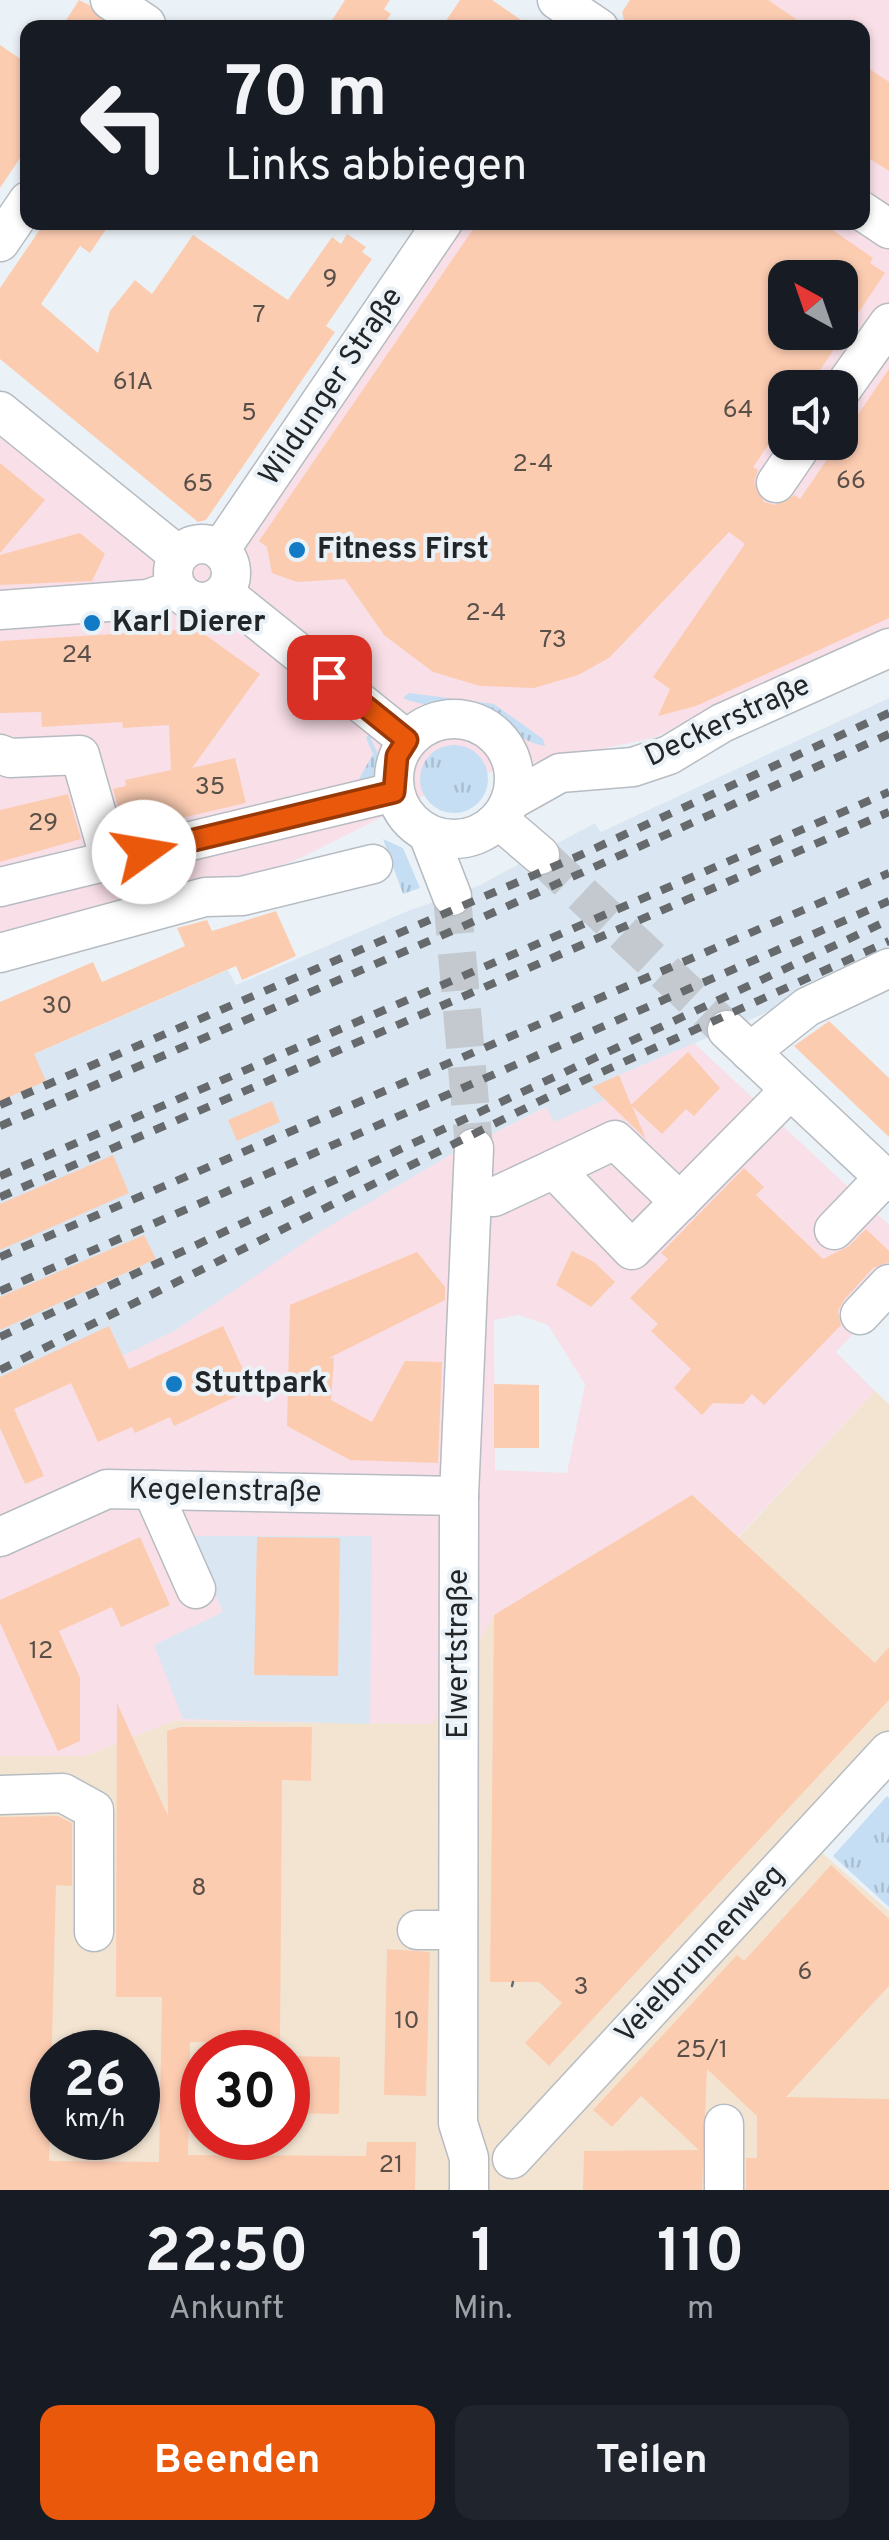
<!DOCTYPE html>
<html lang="de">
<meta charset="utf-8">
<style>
:root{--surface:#171b24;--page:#20242c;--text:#f1f3f6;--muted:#9ea1a6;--accent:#ea580c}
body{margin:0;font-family:Overpass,sans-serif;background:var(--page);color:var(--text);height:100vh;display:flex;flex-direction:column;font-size:38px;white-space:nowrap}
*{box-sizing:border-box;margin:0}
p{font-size:32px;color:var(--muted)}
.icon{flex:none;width:55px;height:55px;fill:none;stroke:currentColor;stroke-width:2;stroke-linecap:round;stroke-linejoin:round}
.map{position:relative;height:2190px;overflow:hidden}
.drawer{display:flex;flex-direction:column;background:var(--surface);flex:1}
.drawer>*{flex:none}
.hud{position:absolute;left:20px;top:20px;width:850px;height:210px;border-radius:20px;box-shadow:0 2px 8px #0004;background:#171b24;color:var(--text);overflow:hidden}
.needle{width:65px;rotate:320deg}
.tools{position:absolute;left:768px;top:260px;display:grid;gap:20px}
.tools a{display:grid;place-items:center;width:90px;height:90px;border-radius:20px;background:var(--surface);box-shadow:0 2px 8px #0004;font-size:50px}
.speed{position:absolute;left:30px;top:2030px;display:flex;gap:20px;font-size:50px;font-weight:700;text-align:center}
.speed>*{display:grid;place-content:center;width:130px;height:130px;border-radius:50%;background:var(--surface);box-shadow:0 2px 8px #0004;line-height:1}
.speed small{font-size:25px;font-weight:400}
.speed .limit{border:15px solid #d22;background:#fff;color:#111}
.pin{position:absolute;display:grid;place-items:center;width:85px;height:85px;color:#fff;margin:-42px;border-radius:20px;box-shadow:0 5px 15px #0006}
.me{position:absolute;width:110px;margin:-55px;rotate:77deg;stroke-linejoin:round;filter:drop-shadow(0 0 8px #0008)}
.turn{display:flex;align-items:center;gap:35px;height:210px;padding:0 40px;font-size:45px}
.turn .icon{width:130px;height:130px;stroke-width:2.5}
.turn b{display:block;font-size:70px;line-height:85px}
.eta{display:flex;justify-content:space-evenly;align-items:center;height:170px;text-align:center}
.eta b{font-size:60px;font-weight:700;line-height:70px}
.button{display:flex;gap:20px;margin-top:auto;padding:20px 40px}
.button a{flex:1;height:115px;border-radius:20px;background:var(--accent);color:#fff;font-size:40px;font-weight:700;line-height:115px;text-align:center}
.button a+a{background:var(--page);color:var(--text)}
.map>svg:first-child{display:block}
.commercial{fill:#f9dfe7;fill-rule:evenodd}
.industrial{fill:#f3e4d2;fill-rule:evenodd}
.built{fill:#dae7f2}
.grass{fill:url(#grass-tufts)}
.building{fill:#fcccb1;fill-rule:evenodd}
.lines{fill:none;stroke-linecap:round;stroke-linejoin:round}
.minor-tunnel{stroke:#c3c9ce;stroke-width:38;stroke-dasharray:38 19;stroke-linecap:butt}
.minor-casing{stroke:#b6bcc2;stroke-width:41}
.minor{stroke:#fff;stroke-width:38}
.tram{stroke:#666a6d;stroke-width:2.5}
.rail{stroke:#666a6d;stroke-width:8;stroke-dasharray:12 12;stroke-linecap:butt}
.route-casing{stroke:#983908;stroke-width:25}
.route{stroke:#ea580c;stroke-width:18}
.poi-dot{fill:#137ac5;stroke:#ebf2f7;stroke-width:4}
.labels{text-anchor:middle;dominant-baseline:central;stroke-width:8;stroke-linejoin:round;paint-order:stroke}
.number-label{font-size:25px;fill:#59504a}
.street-label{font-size:30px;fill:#232628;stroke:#ebf2f7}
.poi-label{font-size:30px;font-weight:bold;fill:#232628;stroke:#ebf2f7;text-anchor:start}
</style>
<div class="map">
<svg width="889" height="2190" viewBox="0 0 889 2190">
<defs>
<pattern id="grass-tufts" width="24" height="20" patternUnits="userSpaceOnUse" patternTransform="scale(2.5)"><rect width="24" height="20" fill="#c5def4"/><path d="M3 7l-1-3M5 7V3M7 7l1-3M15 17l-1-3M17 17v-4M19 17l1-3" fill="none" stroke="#a9bed1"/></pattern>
</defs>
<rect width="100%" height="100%" fill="#ebf2f7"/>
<g class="commercial">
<path d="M762,0H889V636L653,738L457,779L303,857L0,969V389L214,559L446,223L862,222V28L743,27ZM785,278H840V332H785ZM785,388H840V442H785Z"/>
<path d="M694,1043L889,1225V1295L836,1352L875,1391L738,1537L494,1615L432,1724L173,1721L86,1756H0V1415L450,1155L547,1107L554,1122L619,1075ZM518,1315L548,1325L585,1384L567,1473L495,1470L494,1320Z"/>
</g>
<path class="industrial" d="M875,1391L889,1404V1730L797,1831L889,1911V2190H0V1756H86L173,1721L432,1724L494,1615L692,1495L739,1537ZM52,2052H138V2138H52ZM202,2052H288V2138H202Z"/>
<g class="built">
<path d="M889,698V961L619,1075L625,1091L554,1122L546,1107L450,1155L321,1231L176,1330L0,1415V1069L228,970L236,985L408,911L480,885L595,823L601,832Z"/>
<path d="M190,1536H372L370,1724L183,1719L154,1645L223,1612Z"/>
</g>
<g class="grass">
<path d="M409,693L494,704L543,739L545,746C518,742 506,720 482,711C456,701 428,710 403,698Z"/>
<path d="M369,734L380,759L376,774L365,782L359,779L373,754L366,738Z"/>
<circle cx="454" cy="779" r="34"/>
<path d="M383,839L403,848L420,888L403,894Z"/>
<path d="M887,1796L889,1798V1907L833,1856Z"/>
</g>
<g class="building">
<path d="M79,0L89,5L111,28H61Z"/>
<path d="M345,0H390L384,9L391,14L381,28H327Z"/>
<path d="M460,0H492L533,28H441Z"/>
<path d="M630,0H768L809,28H635L624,20L622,12Z"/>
<path d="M0,45L28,64V146L0,188Z"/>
<path d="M862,64L889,82V171L862,154Z"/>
<path d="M45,222H111L90,253L80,246L41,304L98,353L110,311L135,280L152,294L193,235L288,300L332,237L341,244L347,234L366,247L362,252L372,259L326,326L335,332L206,520L198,522L0,359V288Z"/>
<path d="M478,222H821L873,258L870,263L885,273L808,388H785V421L753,467L758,470L754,482L764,502L775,505L795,495L800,499L889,369V618L696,706L658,716L670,689L653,677L745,544L729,532L609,658L578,675L534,688L480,686L433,672L384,635L345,579L297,582L272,573L267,547L259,541ZM785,278H840V332H785Z"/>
<path d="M0,463L45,500L0,553Z"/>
<path d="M80,533L105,554L92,581L0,585V555Z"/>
<path d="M197,629L260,674L192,768L235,758L246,803L125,831L113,789L126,786L125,780L171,770L169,725L123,728L122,722L42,727L41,712L0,713V641Z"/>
<path d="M68,794L81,839L0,862V810Z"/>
<path d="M276,911L296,956L242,980L236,966L34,1054L46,1081L0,1101V1002L93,962L102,982L185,946L177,928L207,920L212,931Z"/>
<path d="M829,1021L889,1078V1137L794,1046Z"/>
<path d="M688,1052L720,1088L694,1116L686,1109L662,1134L632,1106L646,1139L592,1087L619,1075L631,1105Z"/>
<path d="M272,1101L280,1122L237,1141L228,1120Z"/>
<path d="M113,1155L129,1193L0,1250V1204Z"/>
<path d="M744,1168L764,1187L756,1195L823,1259L849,1246L866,1229L889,1251V1262L873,1268L844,1300L838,1311L841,1325L764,1405L752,1394L743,1404L713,1403L702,1415L674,1388L691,1369L651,1331L658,1324L630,1298L668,1259L661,1253Z"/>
<path d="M144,1235L156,1259L0,1330V1297Z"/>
<path d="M572,1251L594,1262L615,1282L591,1307L556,1285Z"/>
<path d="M417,1252L445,1287V1300L329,1358H334L331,1400L372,1422L405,1361L442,1362L438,1463L350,1460L287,1426L290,1305Z"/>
<path d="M109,1326L129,1369L223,1326L252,1389L174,1426L170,1417L135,1433L132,1427L98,1442L71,1383L14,1409L44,1476L25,1484L0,1428V1377Z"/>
<path d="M494,1384L539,1385V1448H494Z"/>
<path d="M692,1495L875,1663L889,1647V1700L549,2066L525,2043L562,2003L539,1982H490L494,1615Z"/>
<path d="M140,1537L170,1605L121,1627L112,1607L59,1631L80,1678V1741L58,1751L0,1623V1600Z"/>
<path d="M257,1537L340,1538L338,1676L254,1675Z"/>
<path d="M117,1703L168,1816L167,1731L181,1727H312L311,1781L282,1780L280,2043L190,2042L188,2155L366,2156L367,2142H416L415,2190H0V1817L58,1816L72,1823V1886L56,1885L49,2161L159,2162L162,1997H116Z"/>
<path d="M831,1865L889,1919V1986L786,2097L889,2099V2190H746V2158H757V2116L707,2069L702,2190H583L584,2151L699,2150L641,2096L612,2127L593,2110L737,1955L744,1961Z"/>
<path d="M387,1949L430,1952L426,2096L384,2095Z"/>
<path d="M288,2056L340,2057L339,2114L288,2113Z"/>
</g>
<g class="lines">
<g class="minor-tunnel">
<path d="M540,855L727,1030"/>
<path d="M452,896L474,1148"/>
</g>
<defs>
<g id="minor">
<path d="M110,0L146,24"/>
<path d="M557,0L599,28"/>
<path d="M862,211L889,229"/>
<path d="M0,242L28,201"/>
<path d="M840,392L889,323"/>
<path d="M0,411L178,555"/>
<path d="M776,483L804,442"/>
<circle cx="202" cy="573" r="29"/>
<path d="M220,550L443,222"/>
<path d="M224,593L407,740"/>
<path d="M0,610L148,599L176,589"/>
<circle cx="454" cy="779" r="60"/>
<path d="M0,754L10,758L80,755L110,860"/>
<path d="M510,801L560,773L633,767L669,755L722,723L889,648"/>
<path d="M499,820L540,855"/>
<path d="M428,834L452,896"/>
<path d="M0,887L394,792"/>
<path d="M0,953L205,897L242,896L373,864"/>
<path d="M727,1030L889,1182"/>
<path d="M750,1052L807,1007L889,968"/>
<path d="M554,1169L615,1140L680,1202"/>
<path d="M472,1196L494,1197L554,1169L632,1250L790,1090"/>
<path d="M834,1230L884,1178"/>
<path d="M860,1315L889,1284"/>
<path d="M152,1490L196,1589"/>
<path d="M0,1537L107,1489L459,1496"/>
<path d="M0,1795L63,1793L94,1810V1932"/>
<path d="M417,1930H458"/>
<path d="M512,2159L889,1751"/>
<path d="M469,2190V2158L458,2123L459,1496L474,1148"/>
<path d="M724,2190V2124"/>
</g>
</defs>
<use href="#minor" class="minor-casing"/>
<use href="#minor" class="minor"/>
<path class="tram" d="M512,1986L513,1982"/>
<g class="rail">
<path d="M0,1105L576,857L889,713"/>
<path d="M0,1126L459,928L889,734"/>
<path d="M0,1176L889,792"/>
<path d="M0,1197L889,812"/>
<path d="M0,1257L889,873"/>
<path d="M0,1291L889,901"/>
<path d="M0,1337L889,920"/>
<path d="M0,1370L556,1093L889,941"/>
</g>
</g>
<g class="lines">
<defs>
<path id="route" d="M144,852L394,792L397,756L407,740L329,677"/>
</defs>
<use href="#route" class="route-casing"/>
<use href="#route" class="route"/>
</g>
<g class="poi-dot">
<circle cx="297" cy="550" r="10"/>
<circle cx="92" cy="623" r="10"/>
<circle cx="174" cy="1384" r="10"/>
</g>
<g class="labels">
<g class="number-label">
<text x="330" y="280">9</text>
<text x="259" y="316">7</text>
<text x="133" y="383">61A</text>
<text x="738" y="411">64</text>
<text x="249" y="414">5</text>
<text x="533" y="465">2-4</text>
<text x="851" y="482">66</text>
<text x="198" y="485">65</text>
<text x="486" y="614">2-4</text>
<text x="553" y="641">73</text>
<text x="77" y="656">24</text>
<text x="210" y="788">35</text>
<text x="43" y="824">29</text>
<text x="57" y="1007">30</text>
<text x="41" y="1652">12</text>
<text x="199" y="1889">8</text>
<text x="805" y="1973">6</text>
<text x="581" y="1988">3</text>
<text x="407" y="2022">10</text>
<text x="702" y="2051">25/1</text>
<text x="391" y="2166">21</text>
</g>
<g class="street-label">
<text transform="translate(332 387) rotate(-56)">Wildunger Straße</text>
<text transform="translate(728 722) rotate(-25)">Deckerstraße</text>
<text transform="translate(225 1492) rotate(1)">Kegelenstraße</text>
<text transform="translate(459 1654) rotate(-90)">Elwertstraße</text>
<text transform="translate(701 1955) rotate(-47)">Veielbrunnenweg</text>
</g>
<g class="poi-label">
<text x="317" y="550">Fitness First</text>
<text x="112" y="623">Karl Dierer</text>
<text x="194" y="1384">Stuttpark</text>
</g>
</g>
</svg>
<div class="tools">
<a><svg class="needle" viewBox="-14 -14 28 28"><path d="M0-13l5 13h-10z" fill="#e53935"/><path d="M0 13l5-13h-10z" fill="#9ea1a6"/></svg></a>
<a><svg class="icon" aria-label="sound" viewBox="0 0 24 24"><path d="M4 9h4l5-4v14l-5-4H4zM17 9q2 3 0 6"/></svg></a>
</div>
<div class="speed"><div>26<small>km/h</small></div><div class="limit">30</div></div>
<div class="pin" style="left:329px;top:677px;background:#d93025"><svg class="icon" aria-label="arrive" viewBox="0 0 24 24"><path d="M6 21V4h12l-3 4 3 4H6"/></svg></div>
<svg class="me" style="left:144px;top:852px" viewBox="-20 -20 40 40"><circle r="19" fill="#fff"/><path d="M0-13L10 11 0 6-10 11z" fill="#ea580c"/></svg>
<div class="hud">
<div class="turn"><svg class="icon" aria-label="left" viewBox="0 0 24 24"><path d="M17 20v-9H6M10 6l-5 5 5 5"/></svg><div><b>70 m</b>Links abbiegen</div></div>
</div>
</div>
<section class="drawer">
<div class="eta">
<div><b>22:50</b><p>Ankunft</p></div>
<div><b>1</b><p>Min.</p></div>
<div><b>110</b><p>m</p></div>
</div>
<div class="button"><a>Beenden</a><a>Teilen</a></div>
</section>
